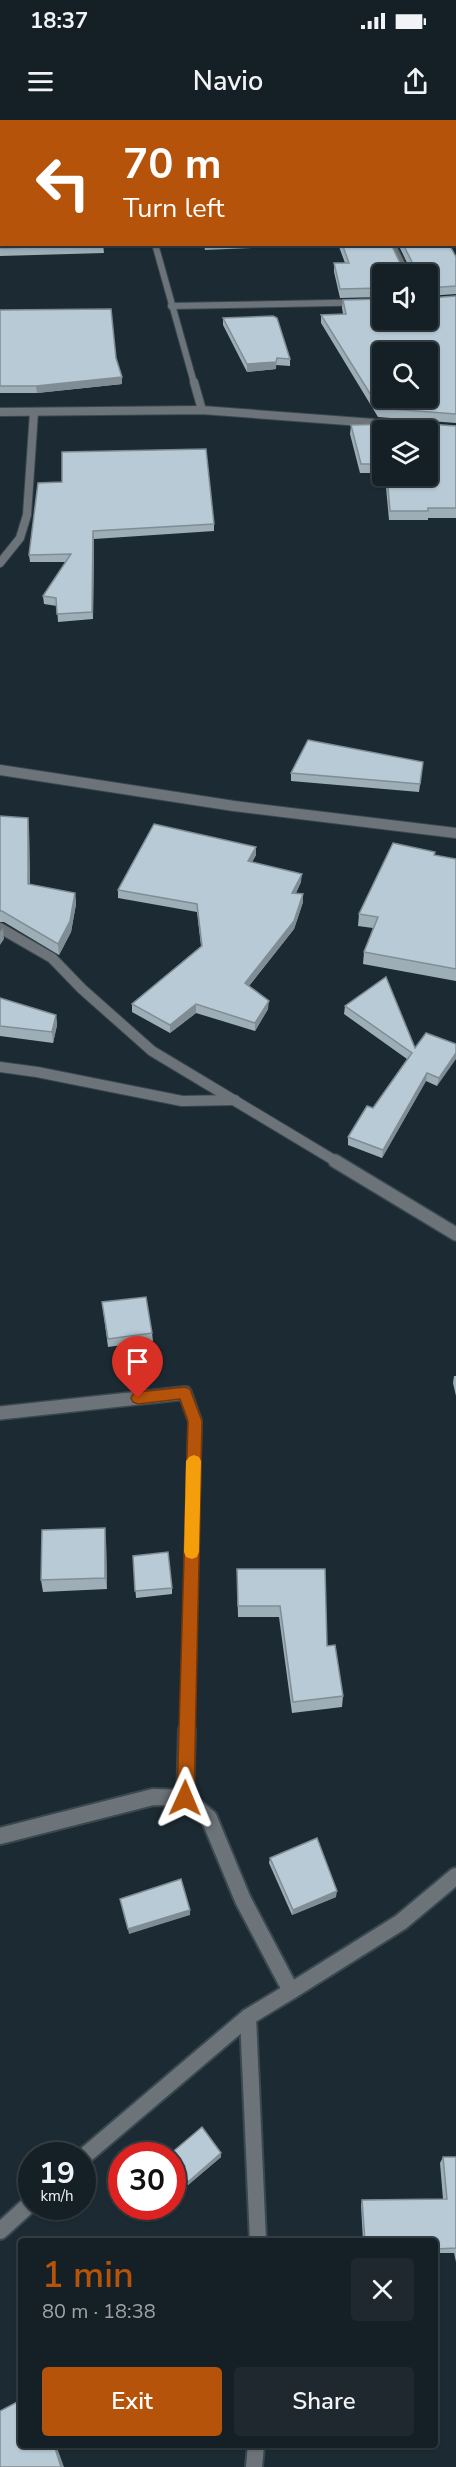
<!DOCTYPE html>
<meta charset="utf-8">
<style>
:root{--surface:#152026;--page:#1e282e;--text:#f1f3f6;--muted:#9da3a7;--line:#343e43;--accent:#b45309}
body{margin:0;font-family:"Nunito Sans",sans-serif;background:var(--page);color:var(--text);height:100vh;display:flex;flex-direction:column;font-size:22px;white-space:nowrap}
*{box-sizing:border-box;margin:0}
p{font-size:20px;color:var(--muted)}
.icon{flex:none;width:33px;height:33px;fill:none;stroke:currentColor;stroke-width:2;stroke-linecap:round;stroke-linejoin:round}
.map{position:relative;flex:1;overflow:hidden}
.details{position:absolute;left:18px;top:2118px;width:420px;height:210px;display:flex;flex-direction:column;background:var(--surface);border-radius:6px;box-shadow:0 2px 4px #0004,0 0 0 2px var(--line)}
.details>*{flex:none}
.hud{position:absolute;left:0px;top:0px;width:456px;height:126px;box-shadow:0 2px 4px #0004,0 0 0 2px var(--line);background:#b45309;color:#fff;overflow:hidden}
.controls{position:absolute;left:372px;top:144px;display:grid;gap:12px}
.controls a{display:grid;place-items:center;width:66px;height:66px;border-radius:6px;background:var(--surface);box-shadow:0 2px 4px #0004,0 0 0 2px var(--line);font-size:30px}
.speed{position:absolute;left:18px;top:2022px;display:flex;gap:12px;font-size:30px;font-weight:700;text-align:center}
.speed>*{display:grid;place-content:center;width:78px;height:78px;border-radius:50%;background:var(--surface);box-shadow:0 2px 4px #0004,0 0 0 2px var(--line);line-height:1}
.speed small{font-size:15px;font-weight:400}
.speed .limit{border:9px solid #d22;background:#fff;color:#111}
.pin{position:absolute;display:grid;place-items:center;width:51px;height:51px;color:#fff;margin:-62px -26px;border-radius:50% 50% 50% 0;rotate:-45deg;box-shadow:0 0 6px #0007}
.pin .icon{rotate:45deg}
.me{position:absolute;width:66px;margin:-33px;rotate:1deg;stroke-linejoin:round;filter:drop-shadow(0 0 4px #0008)}
.turn{display:flex;align-items:center;gap:21px;height:126px;padding:0 24px;font-size:27px}
.turn .icon{width:78px;height:78px;stroke-width:2.5}
.turn b{display:block;font-size:42px;line-height:51px}
.round{display:grid;place-items:center;flex:none;width:63px;height:63px;border-radius:6px;background:var(--page)}
.head{display:flex;align-items:center;justify-content:space-between;height:102px;padding:0 24px}
h1{font-size:36px;font-weight:600;line-height:45px;color:var(--accent)}
.cta{display:flex;gap:12px;margin-top:auto;padding:12px 24px}
.cta a{flex:1;height:69px;border-radius:6px;background:var(--accent);color:#fff;font-size:24px;font-weight:600;line-height:69px;text-align:center}
.cta a+a{background:var(--page);color:var(--text)}
.status{display:flex;justify-content:space-between;align-items:center;height:42px;padding:0 30px;background:var(--surface);direction:ltr}
.status svg{height:16px;fill:currentColor}
header{display:flex;justify-content:space-between;align-items:center;height:78px;padding:0 24px;background:var(--surface);font-size:27px;font-weight:600}
.map>svg:first-child{display:block}
.lines{fill:none;stroke-linecap:round;stroke-linejoin:round}
.street-far4-casing{stroke:#3a4850;stroke-width:8}
.street-far3-casing{stroke:#3a4850;stroke-width:10}
.street-far2-casing{stroke:#3a4850;stroke-width:12}
.street-far1-casing{stroke:#3a4850;stroke-width:16}
.street-casing{stroke:#3a4850;stroke-width:20}
.street-far4{stroke:#6d7479;stroke-width:6}
.street-far3{stroke:#6d7479;stroke-width:8}
.street-far2{stroke:#6d7479;stroke-width:10}
.street-far1{stroke:#6d7479;stroke-width:13}
.street{stroke:#6d7479;stroke-width:16}
.wall{fill:#9daeb7}
.shaded-wall{fill:#808d95}
.building{fill:#b7cad5;stroke:#808d95;stroke-width:1.5;fill-rule:evenodd}
.route{fill:#b45309;stroke:#753606;stroke-width:1.5}
.slow{fill:#f59e0b}
</style>
<div class="status"><b>18:37</b><svg viewBox="0 0 49 12"><path d="M0 12V9h3v3zM5 12V6h3v6zM10 12V3h3v9zM15 12V0h3v12zM26 1h20v11H26zM47 4h2v5h-2z"/></svg></div>
<header><svg class="icon" aria-label="menu" viewBox="0 0 24 24"><path d="M4 6h16M4 12h16M4 18h16"/></svg>Navio<svg class="icon" aria-label="share" viewBox="0 0 24 24"><path d="M12 15V3M7 8l5-5 5 5M5 13v7h14v-7"/></svg></header>
<div class="map">
<svg width="456" height="2347" viewBox="0 0 456 2347">
<rect width="100%" height="100%" fill="#1c2b33"/>
<g class="lines">
<defs>
<g id="street-far4">
<path d="M155,124L194,263"/>
<path d="M392,124L407,154"/>
<path d="M171,186L382,182"/>
</g>
<g id="street-far3">
<path d="M194,262L202,290"/>
<path d="M0,292L202,290L401,305"/>
<path d="M0,443L20,418L27,395L34,292"/>
</g>
<g id="street-far2">
<path d="M0,650L234,686L456,713"/>
<path d="M0,808L52,838L82,869L152,931L337,1042"/>
<path d="M0,947L37,952L182,981L235,980"/>
</g>
<g id="street-far1">
<path d="M335,1041L456,1114"/>
<path d="M0,1293L185,1273L195,1301L187,1611"/>
</g>
<g id="street">
<path d="M185,1678L187,1610"/>
<path d="M0,1716L153,1677L185,1678L209,1698L243,1780L291,1871L401,1802L456,1756"/>
<path d="M248,1897L258,2121"/>
<path d="M82,2038L248,1897L291,1871"/>
<path d="M0,2111L32,2082"/>
<path d="M254,2347L256,2325"/>
</g>
</defs>
<use href="#street-far4" class="street-far4-casing"/>
<use href="#street-far3" class="street-far3-casing"/>
<use href="#street-far2" class="street-far2-casing"/>
<use href="#street-far1" class="street-far1-casing"/>
<use href="#street" class="street-casing"/>
<use href="#street-far4" class="street-far4"/>
<use href="#street-far3" class="street-far3"/>
<use href="#street-far2" class="street-far2"/>
<use href="#street-far1" class="street-far1"/>
<use href="#street" class="street"/>
</g>
<g class="wall">
<path d="M0,0L103,124L104,133L0,136Z"/>
<path d="M291,0H456V107H454V2H292Z"/>
<path d="M204,124H252V128L205,130Z"/>
<path d="M338,124H391L403,149L409,151L410,149L398,124H449L456,137V174L428,176V154H382V177L340,178L334,152V143H345Z"/>
<path d="M456,176V303L378,297L321,203V195L343,194L342,188L343,180L429,178Z"/>
<path d="M0,190L116,238L122,257V264L37,273H0Z"/>
<path d="M223,198L290,239V246L276,245V249L247,252L223,205Z"/>
<path d="M386,301L456,306V398H428V400H389L385,356H428L382,310V353H360L350,314L351,305L386,304Z"/>
<path d="M38,363L214,404V411L94,419L93,499L58,502L57,486L44,484L43,476L66,442H30L29,435Z"/>
<path d="M423,642L419,672L291,661V653Z"/>
<path d="M0,696L29,708L30,764L75,773L76,784L71,812L59,835L4,802H0Z"/>
<path d="M256,727V735L252,742L301,762L296,773L303,782L294,809L249,866L268,889L255,911L196,893L170,913L132,892V884L201,826L197,792L118,778V770Z"/>
<path d="M435,732V736L456,739V861L363,844L364,832L373,808L358,806L359,794Z"/>
<path d="M0,878L56,895L57,905L53,923L0,916Z"/>
<path d="M345,886L415,928L456,924L437,966L426,961L382,1038L348,1025V1017L373,988L407,939L344,894Z"/>
<path d="M102,1182L152,1213L153,1221L108,1227Z"/>
<path d="M454,1256H456V1276L453,1263Z"/>
<path d="M106,1420L107,1469L43,1472L41,1460Z"/>
<path d="M133,1436L172,1468V1474L136,1478Z"/>
<path d="M237,1449L327,1526L343,1576L342,1587L292,1593L279,1497H238Z"/>
<path d="M270,1738L336,1777L292,1795L269,1743Z"/>
<path d="M172,2036L221,2037L188,2065L172,2043Z"/>
<path d="M443,2037H456V2142L454,2133H435V2121H363L361,2085L362,2080L443,2079L440,2043Z"/>
</g>
<g class="shaded-wall">
<path d="M277,238L276,249L247,252V244Z"/>
<path d="M122,257V264L37,273L36,266Z"/>
<path d="M93,411L94,419L93,499L92,492Z"/>
<path d="M28,698L29,708L30,775L28,764Z"/>
<path d="M256,727V735L248,749V741Z"/>
<path d="M302,754L301,762L292,781V773Z"/>
<path d="M75,773L76,784L71,812L59,835L58,824Z"/>
<path d="M303,774V782L294,809L245,871V863Z"/>
<path d="M3,808L4,819L0,825V812Z"/>
<path d="M269,881L268,889L255,911V903Z"/>
<path d="M196,884V893L170,913V905Z"/>
<path d="M56,895L57,905L53,923L52,912Z"/>
<path d="M456,933V939L437,966L439,958Z"/>
<path d="M427,953L426,961L382,1038L383,1030Z"/>
<path d="M105,1408L106,1420L107,1469L105,1458Z"/>
<path d="M337,1771L336,1777L292,1795L293,1790Z"/>
<path d="M190,1790V1795L129,1814L128,1809Z"/>
<path d="M221,2033V2037L188,2065V2062Z"/>
<path d="M54,2325H56L64,2347H61Z"/>
</g>
<g class="building">
<path d="M0,0H242L243,2H2V124L103,125L0,128Z"/>
<path d="M294,0H456V99H454V2H295Z"/>
<path d="M342,124H391L403,149L409,151L413,144L403,124H449L456,137V166L428,168V154H382V168L340,169L334,143H349Z"/>
<path d="M456,176V294L379,288L321,195L346,194L343,180L382,179V200H428V177L429,178ZM382,232H428V278H382Z"/>
<path d="M111,189L116,238L122,257L36,266H0V190Z"/>
<path d="M273,196L277,198L290,239L277,238L276,242L247,244L223,198Z"/>
<path d="M386,301L456,306V388H428V391H390L387,356H428V310H382V344H361L351,305L388,304Z"/>
<path d="M206,329L214,404L93,411L92,492L57,494L56,478L43,476L71,434L29,435L38,363L62,362V332Z"/>
<path d="M308,620L423,642L420,664L291,653Z"/>
<path d="M0,696L28,698V764L75,773L70,801L58,824L2,791H0Z"/>
<path d="M154,704L256,727L248,741L302,754L292,773L303,774L294,801L245,863L269,881L255,903L196,884L170,905L132,884L202,826L197,784L118,770Z"/>
<path d="M393,723L435,732L434,735L456,739V849L364,832L378,797L359,794Z"/>
<path d="M386,857L415,928L426,913L456,924V933L439,958L427,953L383,1030L348,1017L367,986L373,988L412,933L345,886Z"/>
<path d="M0,878L56,895L52,912L0,906Z"/>
<path d="M146,1177L152,1213L108,1219L102,1182Z"/>
<path d="M105,1408V1458L41,1460L42,1410Z"/>
<path d="M168,1432L172,1468L135,1471L133,1436Z"/>
<path d="M237,1449H325L327,1526L335,1525L343,1576L293,1582L280,1486H238Z"/>
<path d="M317,1718L337,1771L293,1790L270,1738Z"/>
<path d="M181,1759L190,1790L128,1809L120,1779Z"/>
<path d="M202,2007L221,2033L188,2062L172,2040V2036L169,2035Z"/>
<path d="M443,2037H456V2128L435,2129V2121H365L362,2080L447,2079Z"/>
<path d="M21,2280V2325H54L61,2347H0V2291Z"/>
</g>
<path class="route" d="M185,1267L190,1269L202,1301L194,1678L191,1684L185,1686L179,1684L177,1678L188,1301L180,1279L138,1284L133,1282L131,1278L133,1274L138,1272Z"/>
<path class="slow" d="M194,1335L199,1337L201,1341L199,1432L197,1437L192,1439L186,1437L184,1432L186,1341L189,1337Z"/>
</svg>
<div class="controls">
<a><svg class="icon" aria-label="sound" viewBox="0 0 24 24"><path d="M4 9h4l5-4v14l-5-4H4zM17 9q2 3 0 6"/></svg></a>
<a><svg class="icon" aria-label="search" viewBox="0 0 24 24"><circle cx="10" cy="10" r="6"/><path d="M15 15l6 6"/></svg></a>
<a><svg class="icon" aria-label="layers" viewBox="0 0 24 24"><path d="M12 4l9 5-9 5-9-5zM3 14l9 5 9-5"/></svg></a>
</div>
<div class="speed"><div>19<small>km/h</small></div><div class="limit">30</div></div>
<div class="pin" style="left:138px;top:1278px;background:#d93025"><svg class="icon" aria-label="arrive" viewBox="0 0 24 24"><path d="M6 21V4h12l-3 4 3 4H6"/></svg></div>
<svg class="me" style="left:185px;top:1678px" viewBox="-20 -20 40 40"><path d="M0-17L14 15 0 8-14 15z" fill="#b45309" stroke="#fff" stroke-width="4"/></svg>
<div class="hud">
<div class="turn"><svg class="icon" aria-label="left" viewBox="0 0 24 24"><path d="M17 20v-9H6M10 6l-5 5 5 5"/></svg><div><b>70 m</b>Turn left</div></div>
</div>
<section class="details">
<div class="head"><div><h1>1 min</h1><p>80 m · 18:38</p></div><a class="round"><svg class="icon" aria-label="close" viewBox="0 0 24 24"><path d="M6 6l12 12M18 6L6 18"/></svg></a></div>
<div class="cta"><a>Exit</a><a>Share</a></div>
</section>
</div>
